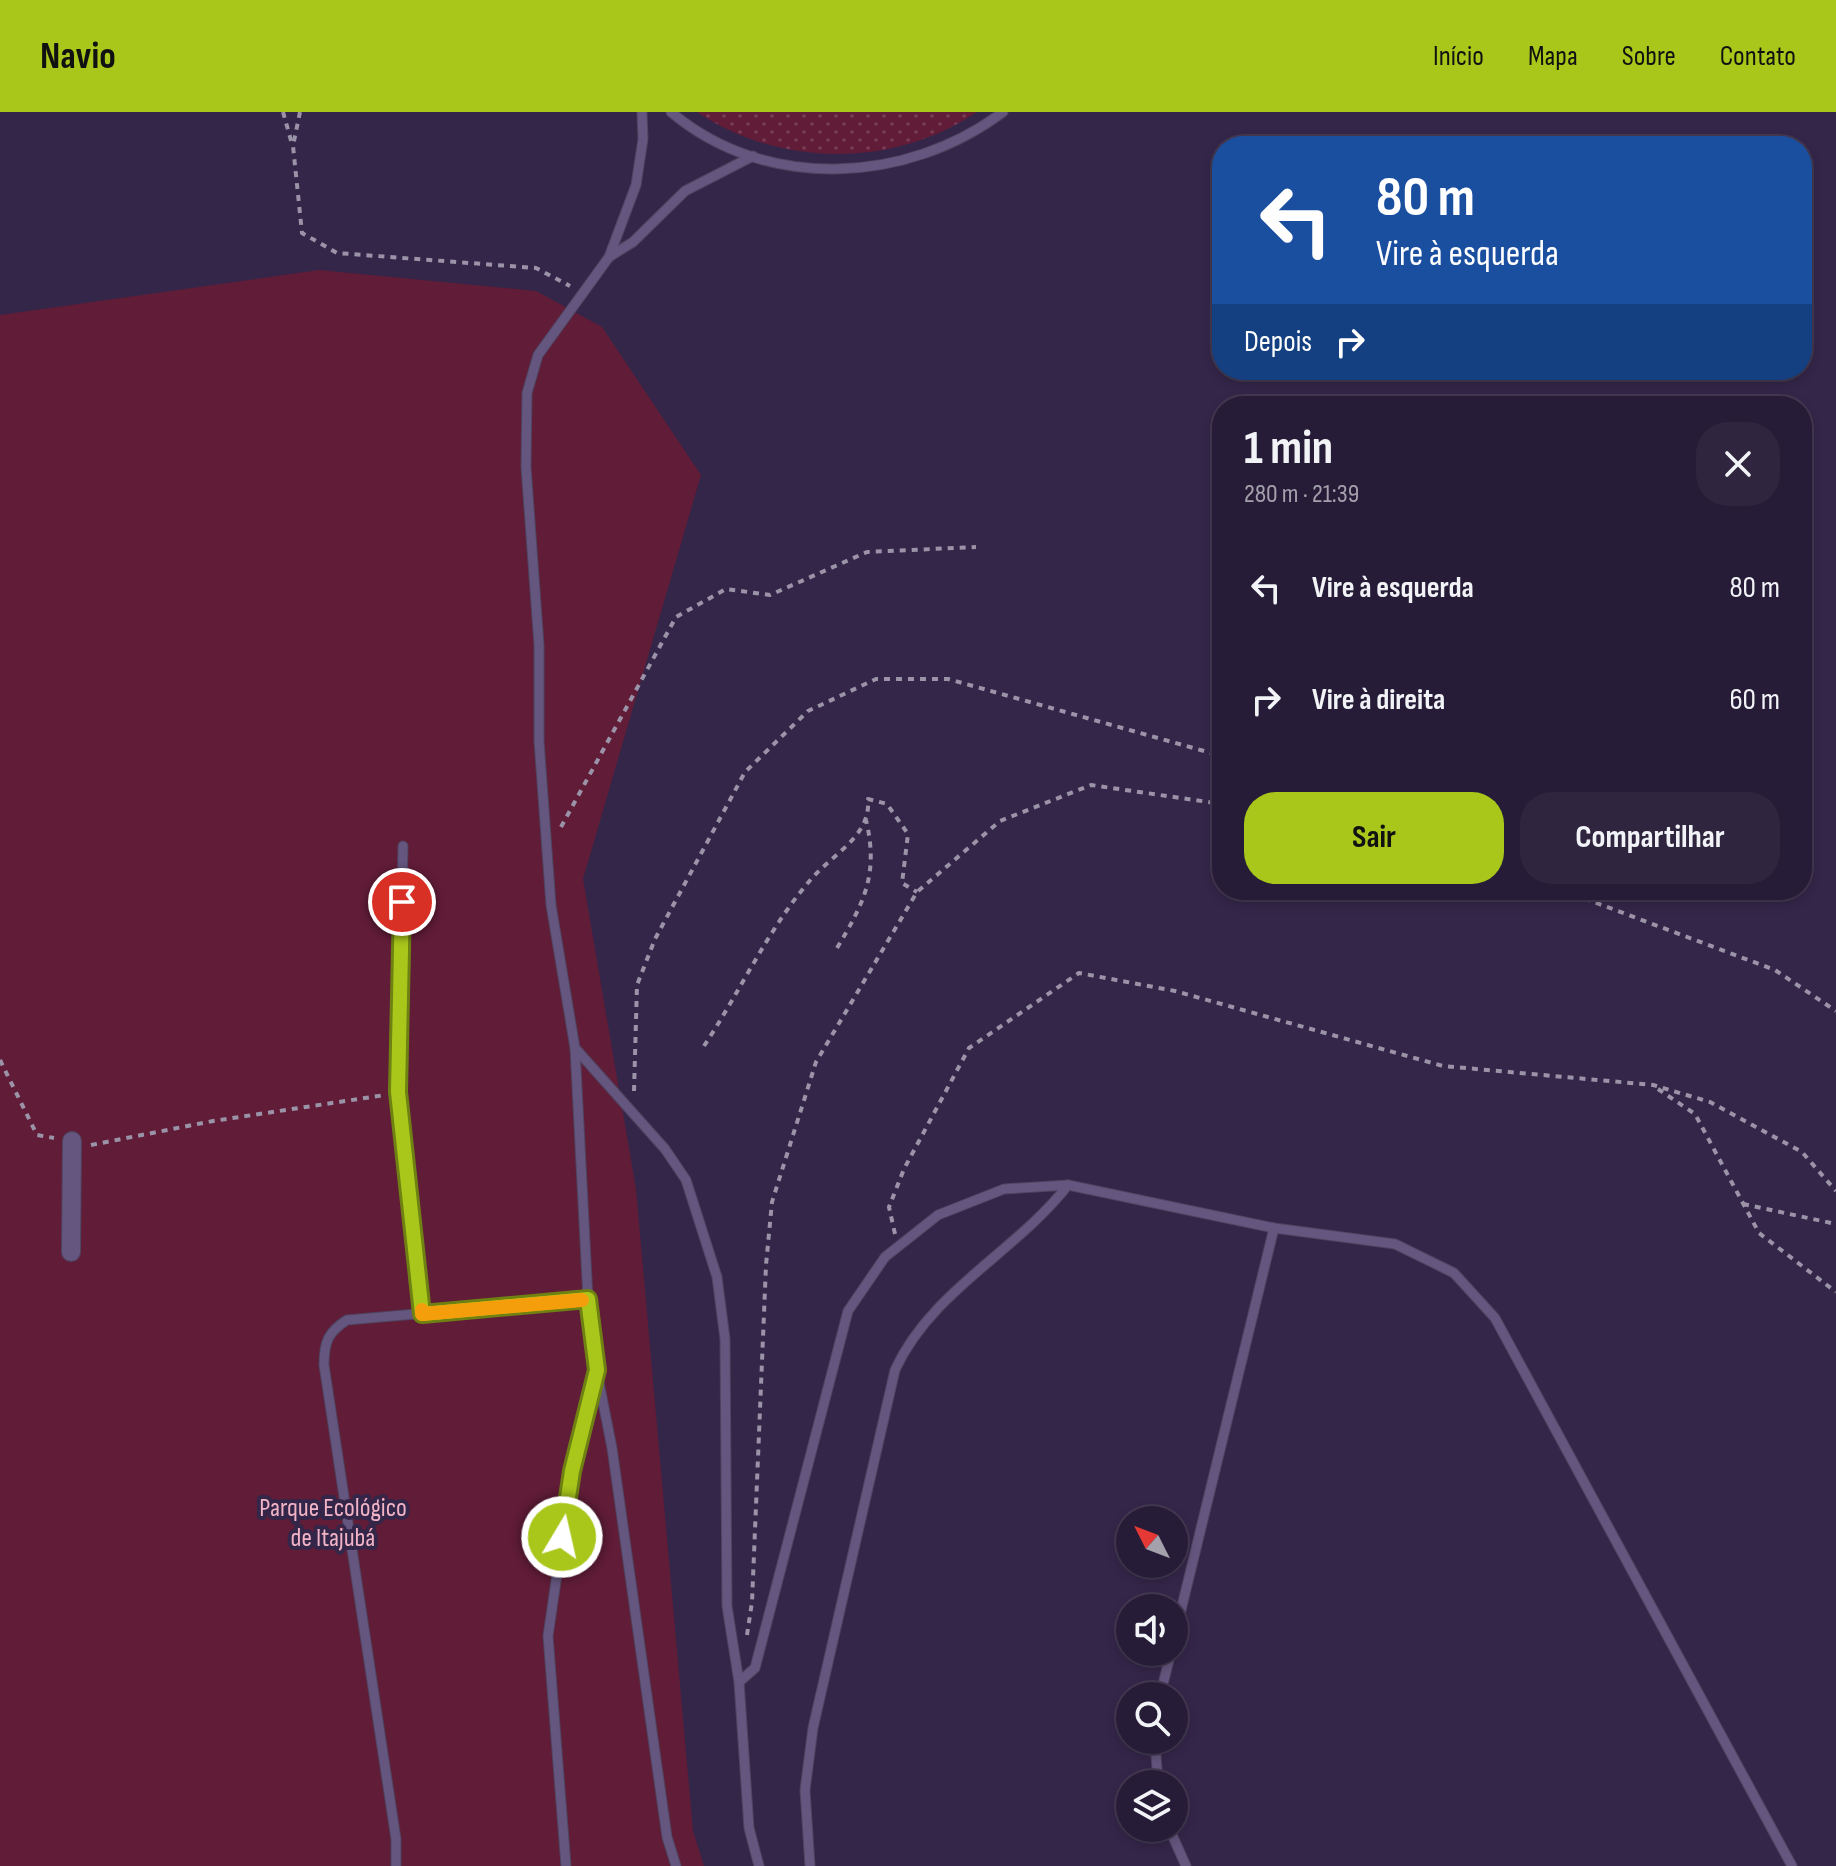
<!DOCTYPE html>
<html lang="pt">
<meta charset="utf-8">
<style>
:root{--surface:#271c37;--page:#2f253f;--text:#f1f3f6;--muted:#a4a1ad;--line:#433a52;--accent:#a9c71b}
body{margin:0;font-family:"Sofia Sans Condensed",sans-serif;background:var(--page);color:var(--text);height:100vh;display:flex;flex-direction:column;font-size:30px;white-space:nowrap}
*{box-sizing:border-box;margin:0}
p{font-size:26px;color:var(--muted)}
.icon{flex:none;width:44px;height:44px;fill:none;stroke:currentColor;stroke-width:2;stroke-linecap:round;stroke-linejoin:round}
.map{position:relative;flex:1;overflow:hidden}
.details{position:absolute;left:1212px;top:284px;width:600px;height:504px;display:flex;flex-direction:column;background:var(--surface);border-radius:32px;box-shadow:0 4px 12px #0003,0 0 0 2px var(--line)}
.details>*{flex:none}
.guide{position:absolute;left:1212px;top:24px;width:600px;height:244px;border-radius:32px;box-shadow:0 4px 12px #0003,0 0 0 2px var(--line);background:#1a4fa0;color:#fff;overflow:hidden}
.needle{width:52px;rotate:312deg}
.buttons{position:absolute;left:1116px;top:1394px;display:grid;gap:16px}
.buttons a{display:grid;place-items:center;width:72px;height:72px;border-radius:50%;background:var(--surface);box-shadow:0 4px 12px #0003,0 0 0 2px var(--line);font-size:40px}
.pin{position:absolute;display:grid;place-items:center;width:68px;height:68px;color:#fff;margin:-34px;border:4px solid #fff;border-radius:50%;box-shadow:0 2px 8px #0007}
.me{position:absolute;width:88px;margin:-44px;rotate:9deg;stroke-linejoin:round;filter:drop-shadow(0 0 6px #0008)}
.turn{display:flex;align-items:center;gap:28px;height:168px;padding:0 32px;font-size:36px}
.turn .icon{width:104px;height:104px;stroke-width:2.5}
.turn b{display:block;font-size:56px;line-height:68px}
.then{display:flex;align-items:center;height:76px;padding:0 32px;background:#0003;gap:16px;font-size:30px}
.round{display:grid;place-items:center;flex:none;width:84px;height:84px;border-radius:32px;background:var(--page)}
.headline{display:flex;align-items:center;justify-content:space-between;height:136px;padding:0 32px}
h1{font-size:48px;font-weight:700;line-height:60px}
.button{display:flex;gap:16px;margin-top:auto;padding:16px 32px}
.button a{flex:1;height:92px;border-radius:32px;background:var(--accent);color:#111;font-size:32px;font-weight:700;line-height:92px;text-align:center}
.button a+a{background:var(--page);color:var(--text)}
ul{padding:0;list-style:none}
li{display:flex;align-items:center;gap:24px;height:112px;padding:0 32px}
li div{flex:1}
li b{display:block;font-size:30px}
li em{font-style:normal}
header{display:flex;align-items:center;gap:48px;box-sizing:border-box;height:112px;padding:0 40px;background:var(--accent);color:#111}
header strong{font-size:38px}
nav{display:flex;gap:44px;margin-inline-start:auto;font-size:28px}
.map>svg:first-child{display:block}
.grass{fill:url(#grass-dots)}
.park{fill:#611c37}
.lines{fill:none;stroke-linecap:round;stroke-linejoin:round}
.lane-casing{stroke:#4f4460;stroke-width:11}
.street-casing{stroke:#4f4460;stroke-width:20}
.path{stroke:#9b93a8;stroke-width:4;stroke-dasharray:6 6;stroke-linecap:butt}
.lane{stroke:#64567e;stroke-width:9}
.street{stroke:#64567e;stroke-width:18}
.route-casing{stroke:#6e8112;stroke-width:20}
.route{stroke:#a9c71b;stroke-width:14}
.slow{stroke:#f59e0b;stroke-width:14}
.labels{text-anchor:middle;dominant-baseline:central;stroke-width:8;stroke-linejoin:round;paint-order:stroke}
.park-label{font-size:26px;fill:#f1b3c5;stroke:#342649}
</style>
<header>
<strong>Navio</strong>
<nav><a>Início</a><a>Mapa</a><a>Sobre</a><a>Contato</a></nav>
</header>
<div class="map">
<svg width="1836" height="1754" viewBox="0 0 1836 1754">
<defs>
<pattern id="grass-dots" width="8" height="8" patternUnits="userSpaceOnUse" patternTransform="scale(2)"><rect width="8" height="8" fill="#611c37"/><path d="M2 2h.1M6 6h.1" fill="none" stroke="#783d55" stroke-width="1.8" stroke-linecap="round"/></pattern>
</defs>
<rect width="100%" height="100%" fill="#342649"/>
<path class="grass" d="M697,0H977C894,56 780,56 697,0Z"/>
<path class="park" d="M319,158L536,179L602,215L701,363L583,767L636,1077L693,1719L704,1754H0V203Z"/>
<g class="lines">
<defs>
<g id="lane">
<path d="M642,0L643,27L636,73L609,145L538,243L527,281L526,355L539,533V629L551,793L575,936L665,1037L686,1068L717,1165L725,1227L727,1494L739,1570L749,1716L759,1754"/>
<path d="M671,0C766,80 907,72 1003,0"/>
<path d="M609,145L633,130L685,79L753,44"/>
<path d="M403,734L398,980L422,1202"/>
<path d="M597,1260L612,1336L667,1725L676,1754"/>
<path d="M1174,1527L1274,1116"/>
<path d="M739,1570L755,1556L848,1199L885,1145L938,1103L1004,1077L1068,1073L1274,1116L1395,1132L1454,1161L1495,1206L1792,1754"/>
<path d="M1160,1584L1171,1540"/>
<path d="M1155,1628L1158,1672"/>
<path d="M1169,1716L1186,1754"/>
<path d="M396,1754V1727L324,1253C324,1230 328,1220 347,1208L588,1187"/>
<path d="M566,1754L548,1524L572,1359L597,1258L588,1187L575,936"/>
<path d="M810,1754L805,1678L813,1616L895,1258C931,1179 1016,1140 1068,1073"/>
</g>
<path id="street" d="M71,1140L72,1029"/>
</defs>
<use href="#lane" class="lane-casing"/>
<use href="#street" class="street-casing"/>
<g class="path">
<path d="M283,0L292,32"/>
<path d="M300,0L293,34L302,121L337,141L536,156L570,174"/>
<path d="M561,715L676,505L726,477L770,483L867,440L976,435"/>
<path d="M1562,778L1775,858L1836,899"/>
<path d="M837,836C864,791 879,762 866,708"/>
<path d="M704,934C740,880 771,811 814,764C836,740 871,723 868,687L887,692L908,722L902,771L917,780"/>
<path d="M0,948L37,1023L54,1026"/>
<path d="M1658,977L1695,1002L1759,1121L1836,1180"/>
<path d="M634,979L637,873L655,827L745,660L808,599L876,567H948L1222,644"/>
<path d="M91,1033L213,1009L385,983"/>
<path d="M1743,1092L1836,1112"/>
<path d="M895,1122L889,1095L904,1057L969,936L1079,861L1175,879L1443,954L1653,973L1710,990L1802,1040L1836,1079"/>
<path d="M747,1523L752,1490L766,1153L772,1090L816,950L917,780L1000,709L1091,673L1222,692"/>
</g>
<use href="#lane" class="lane"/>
<use href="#street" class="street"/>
</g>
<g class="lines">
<defs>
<path id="route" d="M402,790L398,980L422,1202L588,1187L597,1258L572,1359L562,1425"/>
</defs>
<use href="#route" class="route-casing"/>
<use href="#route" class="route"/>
<path class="slow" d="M422,1198V1202L582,1188"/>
</g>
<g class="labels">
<g class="park-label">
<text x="333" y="1396">Parque Ecológico<tspan x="333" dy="30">de Itajubá</tspan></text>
</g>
</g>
</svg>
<div class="buttons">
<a><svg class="needle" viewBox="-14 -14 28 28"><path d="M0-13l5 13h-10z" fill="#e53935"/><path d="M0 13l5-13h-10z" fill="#a4a1ad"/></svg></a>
<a><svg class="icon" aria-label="sound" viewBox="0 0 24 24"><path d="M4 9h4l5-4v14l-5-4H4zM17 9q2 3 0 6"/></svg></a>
<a><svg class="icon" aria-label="search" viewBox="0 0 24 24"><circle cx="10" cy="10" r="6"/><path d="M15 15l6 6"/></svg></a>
<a><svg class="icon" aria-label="layers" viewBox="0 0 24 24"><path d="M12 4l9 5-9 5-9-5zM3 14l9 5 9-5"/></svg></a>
</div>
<div class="pin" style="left:402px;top:790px;background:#d93025"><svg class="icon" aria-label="arrive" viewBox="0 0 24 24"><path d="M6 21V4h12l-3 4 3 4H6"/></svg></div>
<svg class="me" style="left:562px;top:1425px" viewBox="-20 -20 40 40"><circle r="17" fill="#a9c71b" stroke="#fff" stroke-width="3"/><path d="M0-11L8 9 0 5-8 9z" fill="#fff"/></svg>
<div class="guide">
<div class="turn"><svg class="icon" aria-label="left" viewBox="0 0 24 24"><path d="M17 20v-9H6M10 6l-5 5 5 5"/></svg><div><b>80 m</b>Vire à esquerda</div></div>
<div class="then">Depois<svg class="icon" aria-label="right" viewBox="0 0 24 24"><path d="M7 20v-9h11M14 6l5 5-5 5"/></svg></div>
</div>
<section class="details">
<div class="headline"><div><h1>1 min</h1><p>280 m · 21:39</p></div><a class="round"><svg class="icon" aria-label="close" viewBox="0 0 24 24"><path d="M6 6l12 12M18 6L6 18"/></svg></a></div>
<ul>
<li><svg class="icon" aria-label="left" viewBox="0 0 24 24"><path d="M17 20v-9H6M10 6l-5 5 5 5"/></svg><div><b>Vire à esquerda</b></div><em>80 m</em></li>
<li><svg class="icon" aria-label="right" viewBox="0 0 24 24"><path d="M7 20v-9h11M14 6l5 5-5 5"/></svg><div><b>Vire à direita</b></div><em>60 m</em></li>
</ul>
<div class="button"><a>Sair</a><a>Compartilhar</a></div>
</section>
</div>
